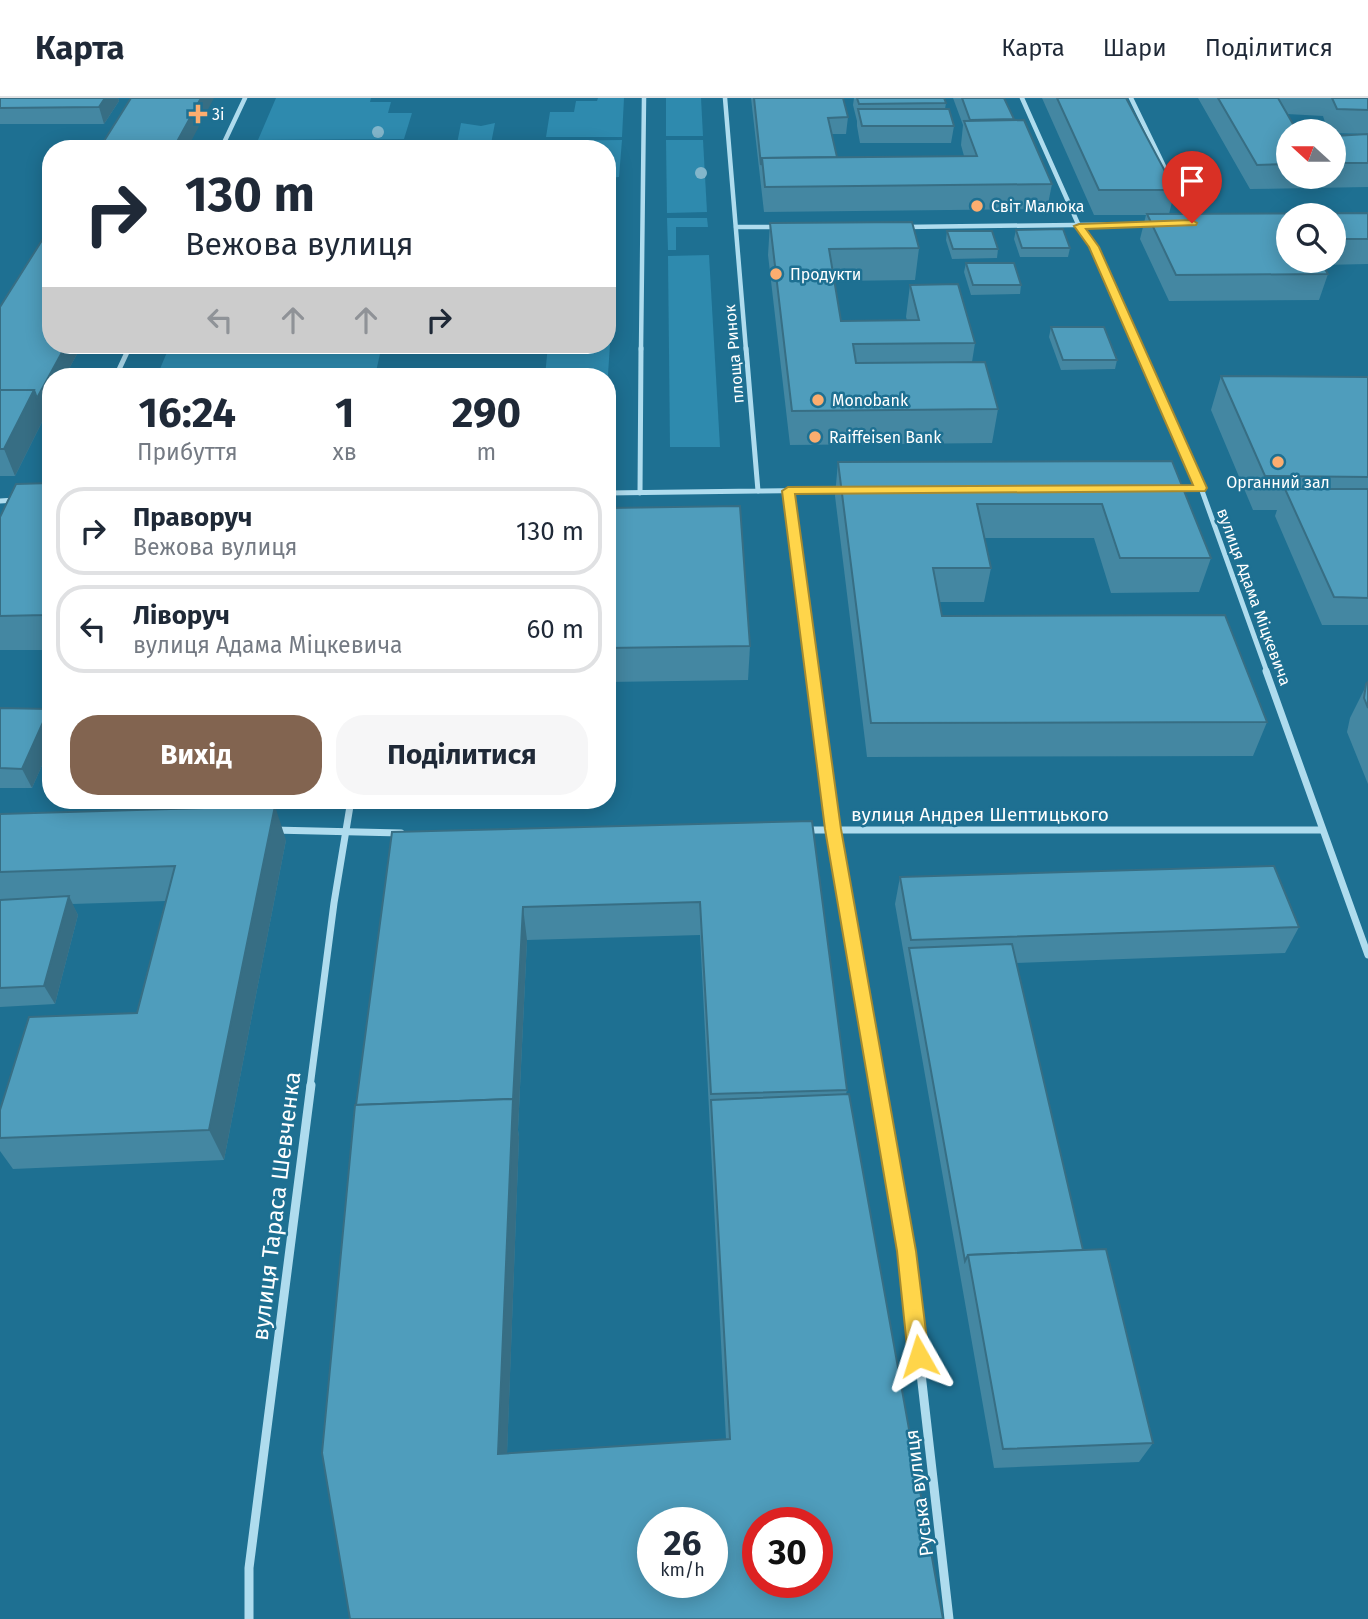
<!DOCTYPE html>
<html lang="uk">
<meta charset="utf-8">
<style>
:root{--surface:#fff;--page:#f6f6f7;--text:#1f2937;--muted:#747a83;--line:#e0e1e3;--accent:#826450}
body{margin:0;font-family:"Fira Sans",sans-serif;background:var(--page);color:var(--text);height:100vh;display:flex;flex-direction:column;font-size:26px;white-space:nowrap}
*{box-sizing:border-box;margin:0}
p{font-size:23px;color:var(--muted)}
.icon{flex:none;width:38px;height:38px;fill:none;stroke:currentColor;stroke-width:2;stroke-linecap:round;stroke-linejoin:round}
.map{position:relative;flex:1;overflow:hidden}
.drawer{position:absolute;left:42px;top:270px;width:574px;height:441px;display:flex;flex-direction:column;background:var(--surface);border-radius:28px;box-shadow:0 4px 18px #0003}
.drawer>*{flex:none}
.top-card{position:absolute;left:42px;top:42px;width:574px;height:214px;border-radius:28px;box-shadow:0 4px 18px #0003;background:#fff;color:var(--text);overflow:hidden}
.needle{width:46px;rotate:291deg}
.controls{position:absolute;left:1276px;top:21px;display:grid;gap:14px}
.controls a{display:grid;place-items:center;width:70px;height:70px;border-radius:50%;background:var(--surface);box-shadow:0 4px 18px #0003;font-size:35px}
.speed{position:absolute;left:637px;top:1409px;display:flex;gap:14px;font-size:35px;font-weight:700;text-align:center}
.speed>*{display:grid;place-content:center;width:91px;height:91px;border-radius:50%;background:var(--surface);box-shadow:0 4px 18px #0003;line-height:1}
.speed small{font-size:18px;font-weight:400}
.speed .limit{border:10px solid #d22;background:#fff;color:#111}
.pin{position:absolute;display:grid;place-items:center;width:60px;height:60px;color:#fff;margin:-72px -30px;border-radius:50% 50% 50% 0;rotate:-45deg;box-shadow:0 0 7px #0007}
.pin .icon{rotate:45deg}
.me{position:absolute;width:77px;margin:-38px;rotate:354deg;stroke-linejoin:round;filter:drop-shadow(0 0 5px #0008)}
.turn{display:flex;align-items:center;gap:24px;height:147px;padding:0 28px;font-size:32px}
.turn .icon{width:91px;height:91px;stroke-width:2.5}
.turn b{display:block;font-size:49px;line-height:60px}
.lanes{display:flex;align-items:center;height:66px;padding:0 28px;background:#0003;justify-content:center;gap:35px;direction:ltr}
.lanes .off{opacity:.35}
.eta{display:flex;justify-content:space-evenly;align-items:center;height:119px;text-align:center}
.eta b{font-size:42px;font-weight:700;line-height:49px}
.primary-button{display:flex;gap:14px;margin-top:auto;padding:14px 28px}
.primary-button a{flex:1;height:80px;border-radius:28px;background:var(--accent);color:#fff;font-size:28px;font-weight:700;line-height:80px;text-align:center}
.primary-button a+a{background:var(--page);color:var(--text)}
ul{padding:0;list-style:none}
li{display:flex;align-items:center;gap:21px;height:88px;margin:0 14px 10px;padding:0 14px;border:4px solid var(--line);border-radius:28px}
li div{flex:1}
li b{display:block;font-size:26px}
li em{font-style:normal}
header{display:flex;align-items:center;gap:42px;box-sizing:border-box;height:98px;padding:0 35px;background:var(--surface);border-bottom:2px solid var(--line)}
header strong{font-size:33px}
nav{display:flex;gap:38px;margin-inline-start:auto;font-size:24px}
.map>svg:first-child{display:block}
.green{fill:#2e8aae}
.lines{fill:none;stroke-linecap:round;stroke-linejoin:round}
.street-far3{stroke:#afdcee;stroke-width:4.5}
.street-far2{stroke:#afdcee;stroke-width:5}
.street-far1{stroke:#afdcee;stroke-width:7}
.street{stroke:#afdcee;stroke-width:9}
.tree{fill:#83b6cb}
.wall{fill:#4487a2;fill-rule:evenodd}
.shaded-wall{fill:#376e84}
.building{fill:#4f9dbc;stroke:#376e84;stroke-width:2;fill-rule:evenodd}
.route{fill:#ffd54a;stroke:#a68a30;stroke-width:2}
.poi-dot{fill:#fcad6f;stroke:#1e7092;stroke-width:2.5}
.labels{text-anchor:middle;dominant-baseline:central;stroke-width:5;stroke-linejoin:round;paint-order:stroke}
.far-poi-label{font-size:16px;fill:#fff;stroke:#1e7092;text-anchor:start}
.far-street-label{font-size:16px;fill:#fff;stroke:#1e7092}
.street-label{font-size:19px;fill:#fff;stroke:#1e7092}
.near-street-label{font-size:23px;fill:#fff;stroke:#1e7092}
</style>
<header>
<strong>Карта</strong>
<nav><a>Карта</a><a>Шари</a><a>Поділитися</a></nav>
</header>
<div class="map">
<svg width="1368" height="1521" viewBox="0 0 1368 1521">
<rect width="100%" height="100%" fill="#1e7092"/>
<g class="green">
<path d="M276,0H371L370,4H391L388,15H412L404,41L258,42Z"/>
<path d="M598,0H624L622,39H546L550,14H574L576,3H597Z"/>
<path d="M666,0H701L703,38H666Z"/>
<path d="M461,25L481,28L495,25L490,51H456Z"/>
<path d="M622,42L619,79L607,80V51H544L546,43Z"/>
<path d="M666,42H703L707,114L667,115Z"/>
<path d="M403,45L401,51H254L256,46Z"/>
<path d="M667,120H707L708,129H676V152H668Z"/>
<path d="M709,157L720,349H670L668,158Z"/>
<path d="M607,184H614L607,292V278H545L548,247H607Z"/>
<path d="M170,247H382L375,278H157Z"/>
</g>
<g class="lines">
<g class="street-far3">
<path d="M725,0L746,252"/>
<path d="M1022,0L1079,128L1094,149L1140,252"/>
<path d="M1131,0L1190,122"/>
<path d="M221,51L245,0"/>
<path d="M736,129H776"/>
<path d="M904,129L1151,126"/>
<path d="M128,252L130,247"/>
<path d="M641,252L644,0"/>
</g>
<g class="street-far2">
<path d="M1139,250L1201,390L1267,574"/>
<path d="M116,278L129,250"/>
<path d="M1177,390H1201"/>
<path d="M758,393L843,392"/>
<path d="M788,393L812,574"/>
<path d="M607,395L758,393L746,250"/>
<path d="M640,395L641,250"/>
<path d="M0,403L15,402"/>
</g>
<g class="street-far1">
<path d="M812,573L833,731L878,989"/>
<path d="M1266,573L1368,857"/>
<path d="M273,732L401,735"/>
<path d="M805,732H1322"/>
<path d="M310,989L334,805L351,702"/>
</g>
<g class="street">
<path d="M878,987L907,1153L949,1521"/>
<path d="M249,1521V1470L311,987"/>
</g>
</g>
<g class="tree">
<circle cx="378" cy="34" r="6"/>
<circle cx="701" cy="75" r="6"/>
</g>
<g class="wall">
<path d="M0,0H118L119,3L104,26H0Z"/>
<path d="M751,0H843L848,19L846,36H832L837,59L964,58L961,47L963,27L953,0H1004L1014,23L1052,86L1047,111L764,114Z"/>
<path d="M854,0H944L946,5L945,11L954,28L951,45H860L857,28V23L853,7Z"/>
<path d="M1042,0H1126L1175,92L1169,116L1368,115V166L1322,167L1328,176L1319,202L1169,203L1140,141L1146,117H1094ZM1288,117H1334V163H1288Z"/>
<path d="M1198,0H1368V36L1334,35V33H1328L1323,18L1287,16L1288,79H1334V38L1368,36V89L1250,91Z"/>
<path d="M770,125L919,150L915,182L834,183L841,223L907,222L906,219L910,187L975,245L972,264L998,311L992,345L790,347L768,157Z"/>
<path d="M1016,132L1070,150L1068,159H1020L1014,141Z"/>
<path d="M947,133L998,151L997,160L952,161L946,142Z"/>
<path d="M966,165L1021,187L1020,196L971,197L964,174Z"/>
<path d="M0,209L51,247H82L65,278H51V306L15,378H0Z"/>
<path d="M1051,229L1117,262L1115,271L1061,272L1049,239Z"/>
<path d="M1221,278L1368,279V527H1322L1275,418L1277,412H1253L1211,312Z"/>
<path d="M1172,363L1211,460L1199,494L1111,495L1094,440H984L991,470L984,504H939L942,518L1267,624L1253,658L867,659L835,398L838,364Z"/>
<path d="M51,385V552H0V419Z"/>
<path d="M607,410L750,548L748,582L607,584Z"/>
<path d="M1368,584V686L1347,634L1350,620Z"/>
<path d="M0,610L51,615V647L32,690H0Z"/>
<path d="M0,716L286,742L224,1062L13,1071L0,1053V1012L137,915L166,803L72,806L78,817L55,906L0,909Z"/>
<path d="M812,723L847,992L846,996L943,1521H350L392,734ZM700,837L726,1341L507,1355L519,1039L518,1032L527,842Z"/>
<path d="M900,779L1299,829L1285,855L1016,865L1083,1152L1153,1345L1139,1364L994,1370L895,806Z"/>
</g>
<g class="shaded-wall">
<path d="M105,0H118L119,3L104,26L99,9Z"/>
<path d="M201,0H214L187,51H173Z"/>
<path d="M66,247H82L65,278H51V306L15,378L4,351L34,292Z"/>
<path d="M51,503V531L45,517Z"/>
<path d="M49,611L51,615V647L32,690L22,671Z"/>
<path d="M275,708L286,742L224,1062L209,1032Z"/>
<path d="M69,798L78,817L55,906L44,888Z"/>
<path d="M523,809L527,842L518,1032L519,1039L506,1385L498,1356L513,1001Z"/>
</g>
<g class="building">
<path d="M0,0H105L99,9L0,10Z"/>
<path d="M131,0H201L173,51H99Z"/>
<path d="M754,0H843L848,19L828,20L837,59L762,60L761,67Z"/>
<path d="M857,0H944L946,5L859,6Z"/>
<path d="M962,0H1004L1014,21L970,22Z"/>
<path d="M1057,0H1126L1175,92H1099Z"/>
<path d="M1218,0H1278L1297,33H1288V66L1257,67Z"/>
<path d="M1332,0H1368V12L1337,11Z"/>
<path d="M858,11H949L954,28H862Z"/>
<path d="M1024,22L1052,86L765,89L762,60L977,58L964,23Z"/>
<path d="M1368,36V65H1334V38Z"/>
<path d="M1368,115V141H1334V117H1288V163H1320L1328,176L1176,177L1147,116Z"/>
<path d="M912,124L919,150L829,151L841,223L919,222L910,187L958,186L975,245L853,246L856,265L985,264L998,311L792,313L770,125Z"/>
<path d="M51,128V247H66L37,300L34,292H0V209Z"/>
<path d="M1063,131L1070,150H1022L1016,132Z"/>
<path d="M947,133H992L998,151H953Z"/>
<path d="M966,165H1014L1021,187H973Z"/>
<path d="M1051,229H1104L1117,262H1063Z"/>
<path d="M1221,278L1368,279V379L1265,378Z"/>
<path d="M0,292H34L4,351H0Z"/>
<path d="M1172,363L1211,460H1120L1102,406H977L991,470H933L942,518L1225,517L1267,624L871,625L838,364Z"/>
<path d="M51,385V503L45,517L0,518V419L16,386Z"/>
<path d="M1285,391H1368V500L1334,499Z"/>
<path d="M740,408L750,548L607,550V410Z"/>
<path d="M1368,584V610L1364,600L1366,586Z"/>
<path d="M0,610L49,611L22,671L0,670Z"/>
<path d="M275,708L209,1032L0,1040V1012L29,919L137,915L175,768L0,774V716Z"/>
<path d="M812,723L847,992L711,996L700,804L523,809L513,1002V1001L356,1007L392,734Z"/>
<path d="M1274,768L1299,829L911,842L900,779Z"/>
<path d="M69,798L44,888L0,890V802Z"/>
<path d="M1012,846L1083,1152L968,1157L965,1163L909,850Z"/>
<path d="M849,996L943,1521H350L322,1355L355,1007L513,1001L498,1356L730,1341L711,1002ZM653,1424H712V1484H653ZM758,1424H817V1484H758Z"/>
<path d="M1106,1151L1153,1345L1003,1351L968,1157Z"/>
</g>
<path class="route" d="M1192,122L1197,125L1196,127L1086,131L1099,149L1207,390L1205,393L795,396L841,731L916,1153L929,1258L926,1265L919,1268L911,1265L908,1258L897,1153L825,731L782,393L788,389L1193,387L1089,149L1074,128L1079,126Z"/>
<g class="poi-dot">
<path d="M194.5 5.5h7v7h7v7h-7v7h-7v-7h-7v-7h7z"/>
<circle cx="977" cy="108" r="7"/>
<circle cx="776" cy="176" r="7"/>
<circle cx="818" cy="302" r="7"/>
<circle cx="815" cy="339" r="7"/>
<circle cx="1278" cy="364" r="7"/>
</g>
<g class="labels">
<g class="far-poi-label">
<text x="212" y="16">3і</text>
<text x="991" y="108">Світ Малюка</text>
<text x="790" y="176">Продукти</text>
<text x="832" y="302">Monobank</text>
<text x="829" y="339">Raiffeisen Bank</text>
<text x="1278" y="384" text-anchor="middle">Органний зал</text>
</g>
<g class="far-street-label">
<text transform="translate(734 256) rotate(-95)">площа Ринок</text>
<text transform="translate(1254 499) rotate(70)">вулиця Адама Міцкевича</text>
</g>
<g class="street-label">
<text x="980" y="716">вулиця Андрея Шептицького</text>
<text transform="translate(919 1395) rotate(-97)">Руська вулиця</text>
</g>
<g class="near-street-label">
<text transform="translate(276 1108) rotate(-83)">вулиця Тараса Шевченка</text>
</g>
</g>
</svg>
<div class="controls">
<a><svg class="needle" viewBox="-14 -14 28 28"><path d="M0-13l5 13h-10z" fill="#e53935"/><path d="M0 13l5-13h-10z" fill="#747a83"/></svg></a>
<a><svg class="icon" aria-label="search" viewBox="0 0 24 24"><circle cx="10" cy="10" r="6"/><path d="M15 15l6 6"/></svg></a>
</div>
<div class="speed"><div>26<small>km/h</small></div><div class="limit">30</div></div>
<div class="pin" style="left:1192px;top:125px;background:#d93025"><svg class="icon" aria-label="arrive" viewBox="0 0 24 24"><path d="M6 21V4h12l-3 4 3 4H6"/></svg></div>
<svg class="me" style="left:919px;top:1258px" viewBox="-20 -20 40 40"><path d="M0-17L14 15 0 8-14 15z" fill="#ffd54a" stroke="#fff" stroke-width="4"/></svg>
<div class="top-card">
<div class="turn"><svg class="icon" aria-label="right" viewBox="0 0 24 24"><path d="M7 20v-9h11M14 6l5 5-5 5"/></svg><div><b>130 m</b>Вежова вулиця</div></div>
<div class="lanes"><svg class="icon off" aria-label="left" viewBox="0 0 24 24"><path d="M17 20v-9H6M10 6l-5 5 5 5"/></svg><svg class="icon off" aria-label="ahead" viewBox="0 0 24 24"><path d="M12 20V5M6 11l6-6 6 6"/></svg><svg class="icon off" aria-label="ahead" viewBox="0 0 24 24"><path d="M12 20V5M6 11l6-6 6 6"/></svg><svg class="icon" aria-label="right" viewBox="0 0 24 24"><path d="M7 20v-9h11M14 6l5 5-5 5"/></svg></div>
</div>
<section class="drawer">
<div class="eta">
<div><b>16:24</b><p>Прибуття</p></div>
<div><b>1</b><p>хв</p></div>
<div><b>290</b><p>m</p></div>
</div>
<ul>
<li><svg class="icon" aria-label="right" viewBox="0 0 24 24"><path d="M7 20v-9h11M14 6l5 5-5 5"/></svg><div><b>Праворуч</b><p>Вежова вулиця</p></div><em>130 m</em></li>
<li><svg class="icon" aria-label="left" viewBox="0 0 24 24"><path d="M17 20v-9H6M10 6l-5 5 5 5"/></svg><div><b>Ліворуч</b><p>вулиця Адама Міцкевича</p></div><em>60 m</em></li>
</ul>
<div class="primary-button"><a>Вихід</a><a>Поділитися</a></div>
</section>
</div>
